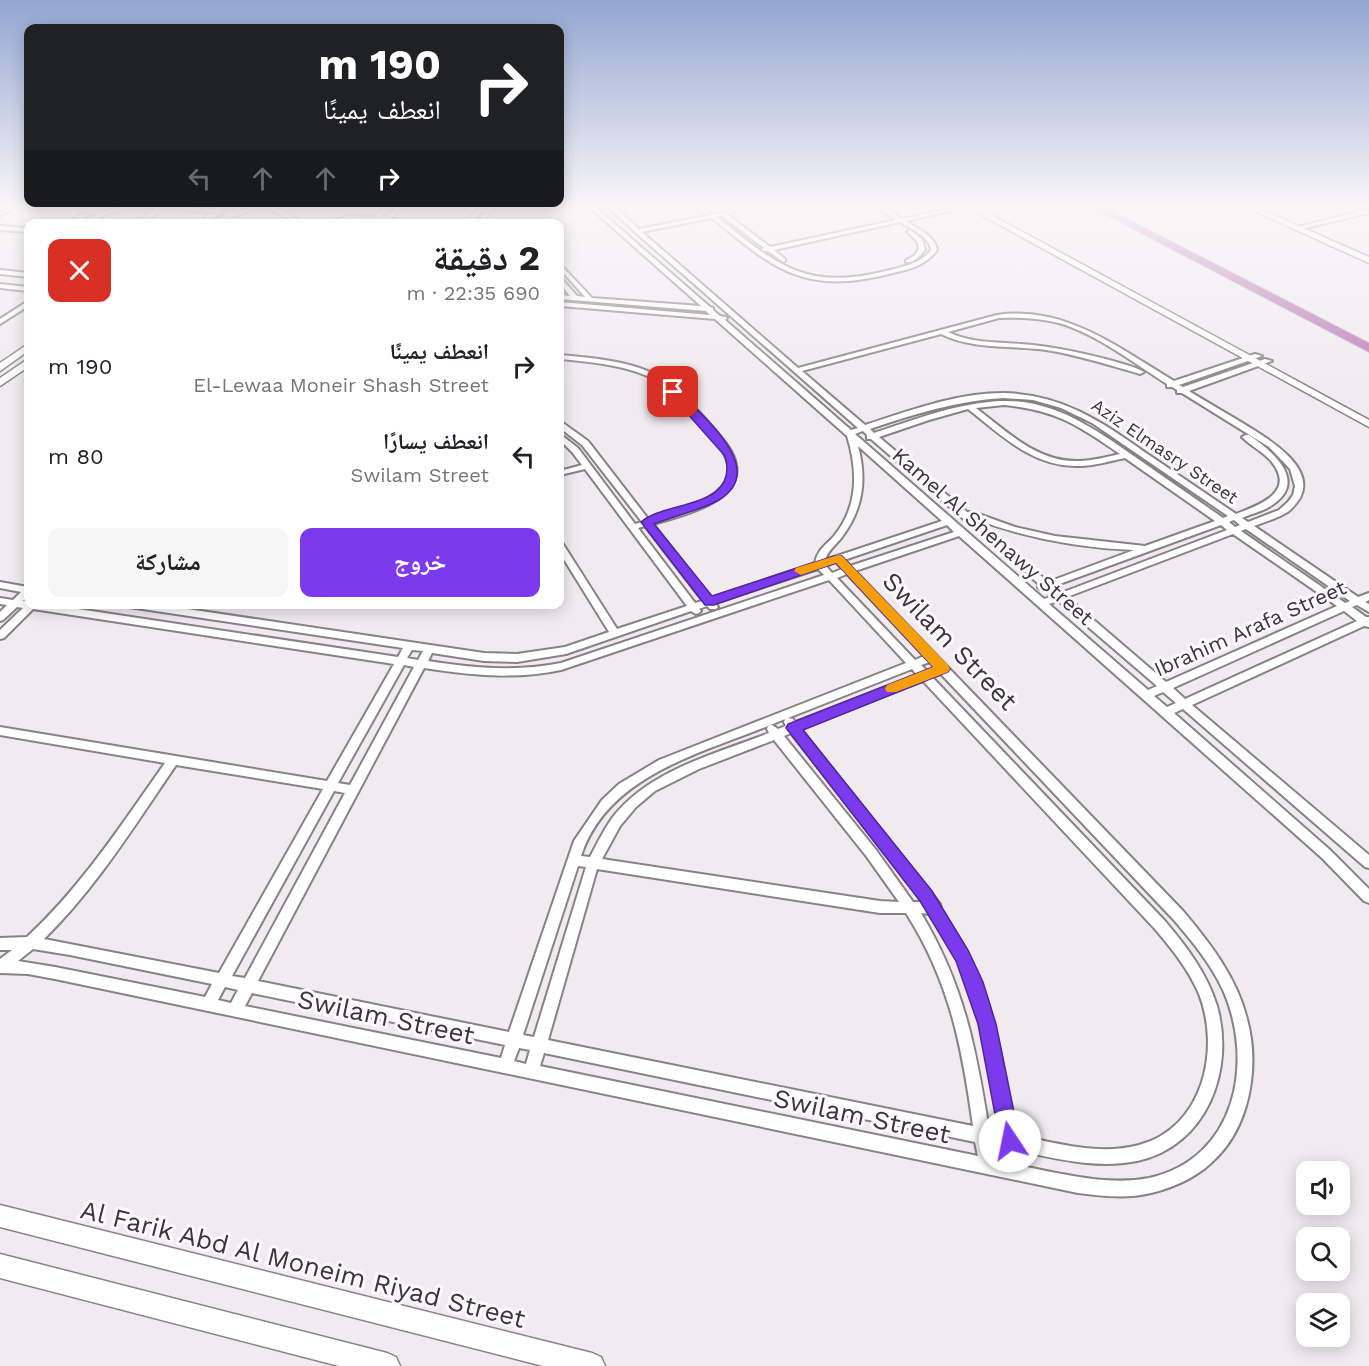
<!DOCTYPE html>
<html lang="ar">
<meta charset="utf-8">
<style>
:root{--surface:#fff;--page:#f6f6f6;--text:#202124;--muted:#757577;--accent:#7c3aed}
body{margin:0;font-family:"Work Sans","Noto Naskh Arabic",sans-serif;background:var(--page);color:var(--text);direction:rtl;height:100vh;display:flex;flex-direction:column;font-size:22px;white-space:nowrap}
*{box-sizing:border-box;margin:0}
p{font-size:20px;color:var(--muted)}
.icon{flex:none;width:33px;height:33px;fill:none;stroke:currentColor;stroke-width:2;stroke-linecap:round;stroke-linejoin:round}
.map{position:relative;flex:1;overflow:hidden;direction:ltr}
.sheet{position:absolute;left:24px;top:219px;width:540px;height:390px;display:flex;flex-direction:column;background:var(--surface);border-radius:12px;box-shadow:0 3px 15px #0003;direction:rtl}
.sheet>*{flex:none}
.guide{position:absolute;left:24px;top:24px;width:540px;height:183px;border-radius:12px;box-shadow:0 3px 15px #0003;direction:rtl;background:#202124;color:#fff;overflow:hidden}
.tools{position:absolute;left:1296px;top:1161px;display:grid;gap:12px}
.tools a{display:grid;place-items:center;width:54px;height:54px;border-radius:12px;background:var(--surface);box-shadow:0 3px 15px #0003;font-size:30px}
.pin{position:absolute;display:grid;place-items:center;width:51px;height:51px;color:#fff;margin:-26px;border-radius:12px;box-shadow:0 3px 9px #0006}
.me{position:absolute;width:66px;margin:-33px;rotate:349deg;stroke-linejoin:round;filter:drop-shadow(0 0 4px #0008)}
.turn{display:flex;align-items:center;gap:21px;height:126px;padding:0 24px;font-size:27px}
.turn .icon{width:78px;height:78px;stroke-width:2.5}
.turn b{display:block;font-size:42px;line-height:51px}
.lanes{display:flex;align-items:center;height:57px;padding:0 24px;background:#0003;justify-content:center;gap:30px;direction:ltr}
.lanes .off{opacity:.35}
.round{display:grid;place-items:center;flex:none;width:63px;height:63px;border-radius:12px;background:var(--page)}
.summary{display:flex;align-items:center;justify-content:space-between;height:102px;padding:0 24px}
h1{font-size:36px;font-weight:700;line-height:45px}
.primary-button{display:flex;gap:12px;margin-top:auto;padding:12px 24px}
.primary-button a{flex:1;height:69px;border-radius:12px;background:var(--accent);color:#fff;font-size:24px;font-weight:700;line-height:69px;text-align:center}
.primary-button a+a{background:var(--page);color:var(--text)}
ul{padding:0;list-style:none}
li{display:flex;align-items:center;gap:18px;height:90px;padding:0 24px}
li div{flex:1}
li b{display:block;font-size:22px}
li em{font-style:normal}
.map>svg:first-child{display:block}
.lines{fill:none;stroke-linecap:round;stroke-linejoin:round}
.street-casing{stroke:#888287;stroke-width:4}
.secondary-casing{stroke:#888287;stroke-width:3}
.highway-casing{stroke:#cbcbcb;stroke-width:2}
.street{fill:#fff;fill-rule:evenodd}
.secondary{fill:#fff;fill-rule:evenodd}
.highway{fill:#bb79b7;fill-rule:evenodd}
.route{fill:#7c3aed;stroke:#51269a;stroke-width:1.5}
.slow{fill:#f59e0b}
.labels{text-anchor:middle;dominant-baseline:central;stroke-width:6;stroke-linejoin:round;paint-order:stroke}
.far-street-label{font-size:18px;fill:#383638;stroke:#fef8fe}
.street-label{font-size:21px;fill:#383638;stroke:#fef8fe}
.near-street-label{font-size:26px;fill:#383638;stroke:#fef8fe}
</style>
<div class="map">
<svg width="1369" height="1366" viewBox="0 0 1369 1366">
<rect width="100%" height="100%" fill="#f1ebf0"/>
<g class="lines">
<defs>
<g id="street">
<path d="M12,205H19L0,216V212Z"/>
<path d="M148,205L218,209L221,211L218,213L163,209L142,224H134L156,208C142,208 127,209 113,212C101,215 90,224 77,224C99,210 123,206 148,205Z"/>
<path d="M259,205H272L306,224H298L266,206L229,218L224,217Z"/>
<path d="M388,205H394L381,217H386L399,205H405L386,224H380L382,221L374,223L372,220C353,220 335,224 316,224L351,216L375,217Z"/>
<path d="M481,205H487L471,224H465Z"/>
<path d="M491,205H497L481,224H475Z"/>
<path d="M587,205H593L710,307L713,308V310L720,316L726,317L727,318L725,320L851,430L858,428L635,232L606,205H612L639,229L722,213L742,205H750L727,214L770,247L896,220L874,205H881L902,219L965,205H975L906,221C917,228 935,236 937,250C926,266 907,270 889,274C804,295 775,270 712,218L642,232L798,368L997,315C1065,305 1119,348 1174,381L1255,354L1262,356L1179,385L1183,387L1265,359L1272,361L1189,391C1204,400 1220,410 1236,419C1258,433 1318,464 1300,498C1296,504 1291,511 1284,514C1275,519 1264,522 1254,526L1358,597L1369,593V600L1365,602L1369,604V612L1357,605L1352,607L1366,617H1369V627L1364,626L1192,705L1369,855V868L1365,867L1183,709L1174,713L1330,850L1369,889V903L1364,901L1322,858L959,536L855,571L1183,911C1210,943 1237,978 1247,1019C1260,1067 1250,1129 1211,1163C1195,1178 1172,1188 1151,1193C1127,1199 1102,1196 1078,1193L55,979L28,974L0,973V959L12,950H0V938L27,937C82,886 122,824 165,763L0,735V727L327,781L394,664L33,609L4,638L0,639V630L23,608L17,607L3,620L0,621V612L7,605L0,604V598L13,600L21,592L0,588V582L28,587V595L23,601L28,602V604H45L398,657L403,648L129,607L124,604H154L484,653L517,654L565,647L609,632L560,553V543L563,544L617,629L687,606L585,469L560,475V471L582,465L572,452L560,440V434L578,448L635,524L642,522L582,445L560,428V423H563L588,441L649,520C673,513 736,498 728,464C724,447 708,432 697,419C682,403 666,384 645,375C618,364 589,362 560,359V355C591,358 622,360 650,372C674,382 692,405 709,423C719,435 734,450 736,465C743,502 678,517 653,524L711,598L815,563C817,550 826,545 834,536C858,507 858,471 847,436L715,319L560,306V302L710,315L706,311L560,299V295L570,296L560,283V277L577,296L585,297L560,269V264L592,298L701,306ZM722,216L764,248L762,250L763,251H768L783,262L785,261V259L774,250L900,222C911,229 929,236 931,250C920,264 902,267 886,271C805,291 777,265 717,217ZM999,318C1019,317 1039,318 1059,323C1095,333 1135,364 1167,384V387H1172L1177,390V393H1182L1269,447L1290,469L1295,486L1293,495L1288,502L1279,510L1248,522L1242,518C1250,514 1261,512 1269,507C1310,483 1274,452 1249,435H1246L1242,437C1251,446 1262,451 1271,461C1297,492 1259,505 1236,514C1208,495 1180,476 1152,457C1105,424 1064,394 1003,393C956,393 909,411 865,425L802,371L941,334C973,350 1011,345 1046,350C1078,355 1109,365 1140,374L1144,372C1135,367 1123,364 1113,361C1083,353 1052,346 1021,344C997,342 970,343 948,332ZM1003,398L1033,400L1061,408L1092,423L1228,516L1223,518C1196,499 1168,480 1141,461C1099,432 1056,399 1001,401C958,403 916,419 874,433L870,429C914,414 956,401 1003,398ZM1004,405C1056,410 1078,425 1120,454C1106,457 1092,461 1078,461C1037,462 1006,431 976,408ZM968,409C1001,435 1034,468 1079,466C1094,466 1110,461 1125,458L1215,521L1145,546L1055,536L1015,527L973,512H967L879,437L929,420ZM863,431L867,435V439H871L1040,585L1038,587L1040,589L1045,590L1052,596L1044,599L855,434ZM858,446L942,521L825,560C828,550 836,545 842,537C863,509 867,480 858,446ZM975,519C1026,538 1080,548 1134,550L1048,582ZM1234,520L1240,525L1235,527L1229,522ZM947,525L954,532L850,566L844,560ZM1221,525L1227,530L1061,593L1054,586ZM645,526L703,601L695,603L638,528ZM1246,529L1350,601L1345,603L1241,531ZM1233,534L1337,606L1166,682L1067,597ZM836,562L842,569L832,573L826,566ZM818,569L824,575L561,663C516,672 473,668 428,661L432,653L484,661L517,662L566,654L691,611L696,614L699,613L701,611L699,609L707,606L710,609H716L718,607L715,603ZM847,574L924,656L915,660L837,578ZM829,580L906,663L659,760L619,784L602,800L574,841L509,1032L258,981L424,668C470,675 514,680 561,670ZM1058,601L1157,686L1148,690L1049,604ZM1344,611L1357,621L1185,699L1173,688ZM412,650L423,651L418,660L407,658ZM930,662L936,668L927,671L921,665ZM404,665L414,667L350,785L338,783ZM912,669L917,675L795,722L793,719L788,718ZM941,674L1173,919C1192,941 1211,964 1223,990C1255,1062 1236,1159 1149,1178C1107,1186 1063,1174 1022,1166L1019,1151C1058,1159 1097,1169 1137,1161C1207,1146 1235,1070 1217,1006C1207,973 1186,946 1165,921L932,677ZM923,681L1155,929C1172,949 1189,970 1199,994C1221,1050 1203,1128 1139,1145C1099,1156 1056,1143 1016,1135C1006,1084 999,1031 981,982C971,956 955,933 941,909L940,904L801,729ZM1163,692L1176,703L1167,707L1154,696ZM785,719L784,722L786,726L778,729L772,725L768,726ZM768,726L767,729L769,733C715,754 650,770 613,817C604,829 597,844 590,857L581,856C607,776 699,754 768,726ZM791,733L922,900L923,902H913L876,850L784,736ZM774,740L867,857L899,902L880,901L602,859L620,826L636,807L655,791L699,769ZM176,765L323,789L219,973L44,939C96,888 135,825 176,765ZM334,791L345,793L245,978L232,976ZM578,866L586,867L534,1037L523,1035ZM597,869L880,913H906C950,982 962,1047 973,1126L548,1040ZM921,913L930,914C943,936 959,958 967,983C985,1030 991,1082 1001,1132L989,1130C976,1048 964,985 921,913ZM33,949L70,955L212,984L205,997L55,967L18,961ZM225,987L238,990L231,1003L218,1000ZM252,993L505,1045L501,1058L245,1006ZM519,1048L530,1050L526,1064L514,1061ZM544,1053L975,1142L978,1156L540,1066ZM991,1145L1003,1148L1006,1162L994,1160Z"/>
<path d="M693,205H699L709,213L704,214Z"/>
<path d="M1369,209V213L1297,230L1294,228Z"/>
<path d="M83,214L88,215L73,224H65Z"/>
<path d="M0,226L28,228V232L0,230Z"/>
<path d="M910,230L922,239L925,249C920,256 915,263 906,262V260L914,256L919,249L917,241L907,232Z"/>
<path d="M0,270L28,273V277L0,274Z"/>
<path d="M0,284L28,287V291L0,288Z"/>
<path d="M28,301V306L0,324V319Z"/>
</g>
<g id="secondary">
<path d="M221,205H230L207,224H197Z"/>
<path d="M238,205H247L223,224H217V220Z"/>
<path d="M963,205H973L1369,420V427Z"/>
<path d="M1241,205H1251L1369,257V263Z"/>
<path d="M28,344V351L0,371V363Z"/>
<path d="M28,359V367L0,386V378Z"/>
<path d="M0,1205L592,1353L601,1357L605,1366H543L0,1227Z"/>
<path d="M0,1254L387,1353L396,1357L400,1366H339L0,1278Z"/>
</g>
<path id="highway" d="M1087,205H1100L1369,343V352Z"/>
</defs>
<use href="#street" class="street-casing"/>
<use href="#secondary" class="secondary-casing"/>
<use href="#highway" class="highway-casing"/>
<use href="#street" class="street"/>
<use href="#secondary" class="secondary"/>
<use href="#highway" class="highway"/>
</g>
<linearGradient id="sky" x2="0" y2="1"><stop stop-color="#92a6d1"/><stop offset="0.52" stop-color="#f9f6f8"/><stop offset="1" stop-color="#f9f6f8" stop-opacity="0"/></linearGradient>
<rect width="1369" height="396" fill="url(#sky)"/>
<path class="route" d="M670,390H677C700,414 770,469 719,500C704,509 672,517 654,524L712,596L834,556H842L950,669L948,672L803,730L932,891L968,950L983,982L996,1024L1020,1141L1017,1148L1010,1151L1003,1148L1000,1141L978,1024L956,961L920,901L786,728L788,724L933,667L836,563L714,605H705L641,522C666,500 740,509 725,456L670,394Z"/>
<path class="slow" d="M838,555L842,556L948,665L950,669L948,672L896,692H887L885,689L887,685L933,667L836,563L801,575L794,571L796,568Z"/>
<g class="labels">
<g class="far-street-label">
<text transform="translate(1165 451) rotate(34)">Aziz Elmasry Street</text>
</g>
<g class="street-label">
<text transform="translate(993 536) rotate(41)">Kamel Al Shenawy Street</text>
<text transform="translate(1250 628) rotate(-24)">Ibrahim Arafa Street</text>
</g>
<g class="near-street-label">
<text transform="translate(950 641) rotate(46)">Swilam Street</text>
<text transform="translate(386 1017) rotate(12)">Swilam Street</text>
<text transform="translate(862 1116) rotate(12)">Swilam Street</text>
<text transform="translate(303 1264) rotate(14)">Al Farik Abd Al Moneim Riyad Street</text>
</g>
</g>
</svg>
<div class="tools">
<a><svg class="icon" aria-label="sound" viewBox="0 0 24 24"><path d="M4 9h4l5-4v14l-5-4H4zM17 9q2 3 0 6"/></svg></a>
<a><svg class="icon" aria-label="search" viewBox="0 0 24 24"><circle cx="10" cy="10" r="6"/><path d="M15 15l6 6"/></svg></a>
<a><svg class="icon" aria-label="layers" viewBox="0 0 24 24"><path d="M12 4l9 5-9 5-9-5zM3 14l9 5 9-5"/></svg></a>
</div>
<div class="pin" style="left:673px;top:392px;background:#d93025"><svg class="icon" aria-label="arrive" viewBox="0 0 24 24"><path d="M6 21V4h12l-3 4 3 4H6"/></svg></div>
<svg class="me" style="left:1010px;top:1141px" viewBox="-20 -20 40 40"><circle r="19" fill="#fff"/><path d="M0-13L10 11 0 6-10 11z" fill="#7c3aed"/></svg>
<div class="guide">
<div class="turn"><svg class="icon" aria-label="right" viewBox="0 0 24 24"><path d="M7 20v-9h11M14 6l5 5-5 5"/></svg><div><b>190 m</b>انعطف يمينًا</div></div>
<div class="lanes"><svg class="icon off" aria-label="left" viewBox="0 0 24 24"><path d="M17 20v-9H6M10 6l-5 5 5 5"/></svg><svg class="icon off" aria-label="ahead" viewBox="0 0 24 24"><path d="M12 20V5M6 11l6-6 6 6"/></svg><svg class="icon off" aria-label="ahead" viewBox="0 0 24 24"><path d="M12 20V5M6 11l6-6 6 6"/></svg><svg class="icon" aria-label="right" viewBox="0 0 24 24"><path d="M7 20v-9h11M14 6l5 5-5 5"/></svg></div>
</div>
<section class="sheet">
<div class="summary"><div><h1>2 دقيقة</h1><p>690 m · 22:35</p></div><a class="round" style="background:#d93025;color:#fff"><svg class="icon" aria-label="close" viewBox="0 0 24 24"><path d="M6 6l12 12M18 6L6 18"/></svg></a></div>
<ul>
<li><svg class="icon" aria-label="right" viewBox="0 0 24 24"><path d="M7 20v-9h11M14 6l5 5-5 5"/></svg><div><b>انعطف يمينًا</b><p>El-Lewaa Moneir Shash Street</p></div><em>190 m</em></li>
<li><svg class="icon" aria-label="left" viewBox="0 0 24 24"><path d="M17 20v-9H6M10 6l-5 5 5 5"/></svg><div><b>انعطف يسارًا</b><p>Swilam Street</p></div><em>80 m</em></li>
</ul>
<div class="primary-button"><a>خروج</a><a>مشاركة</a></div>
</section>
</div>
